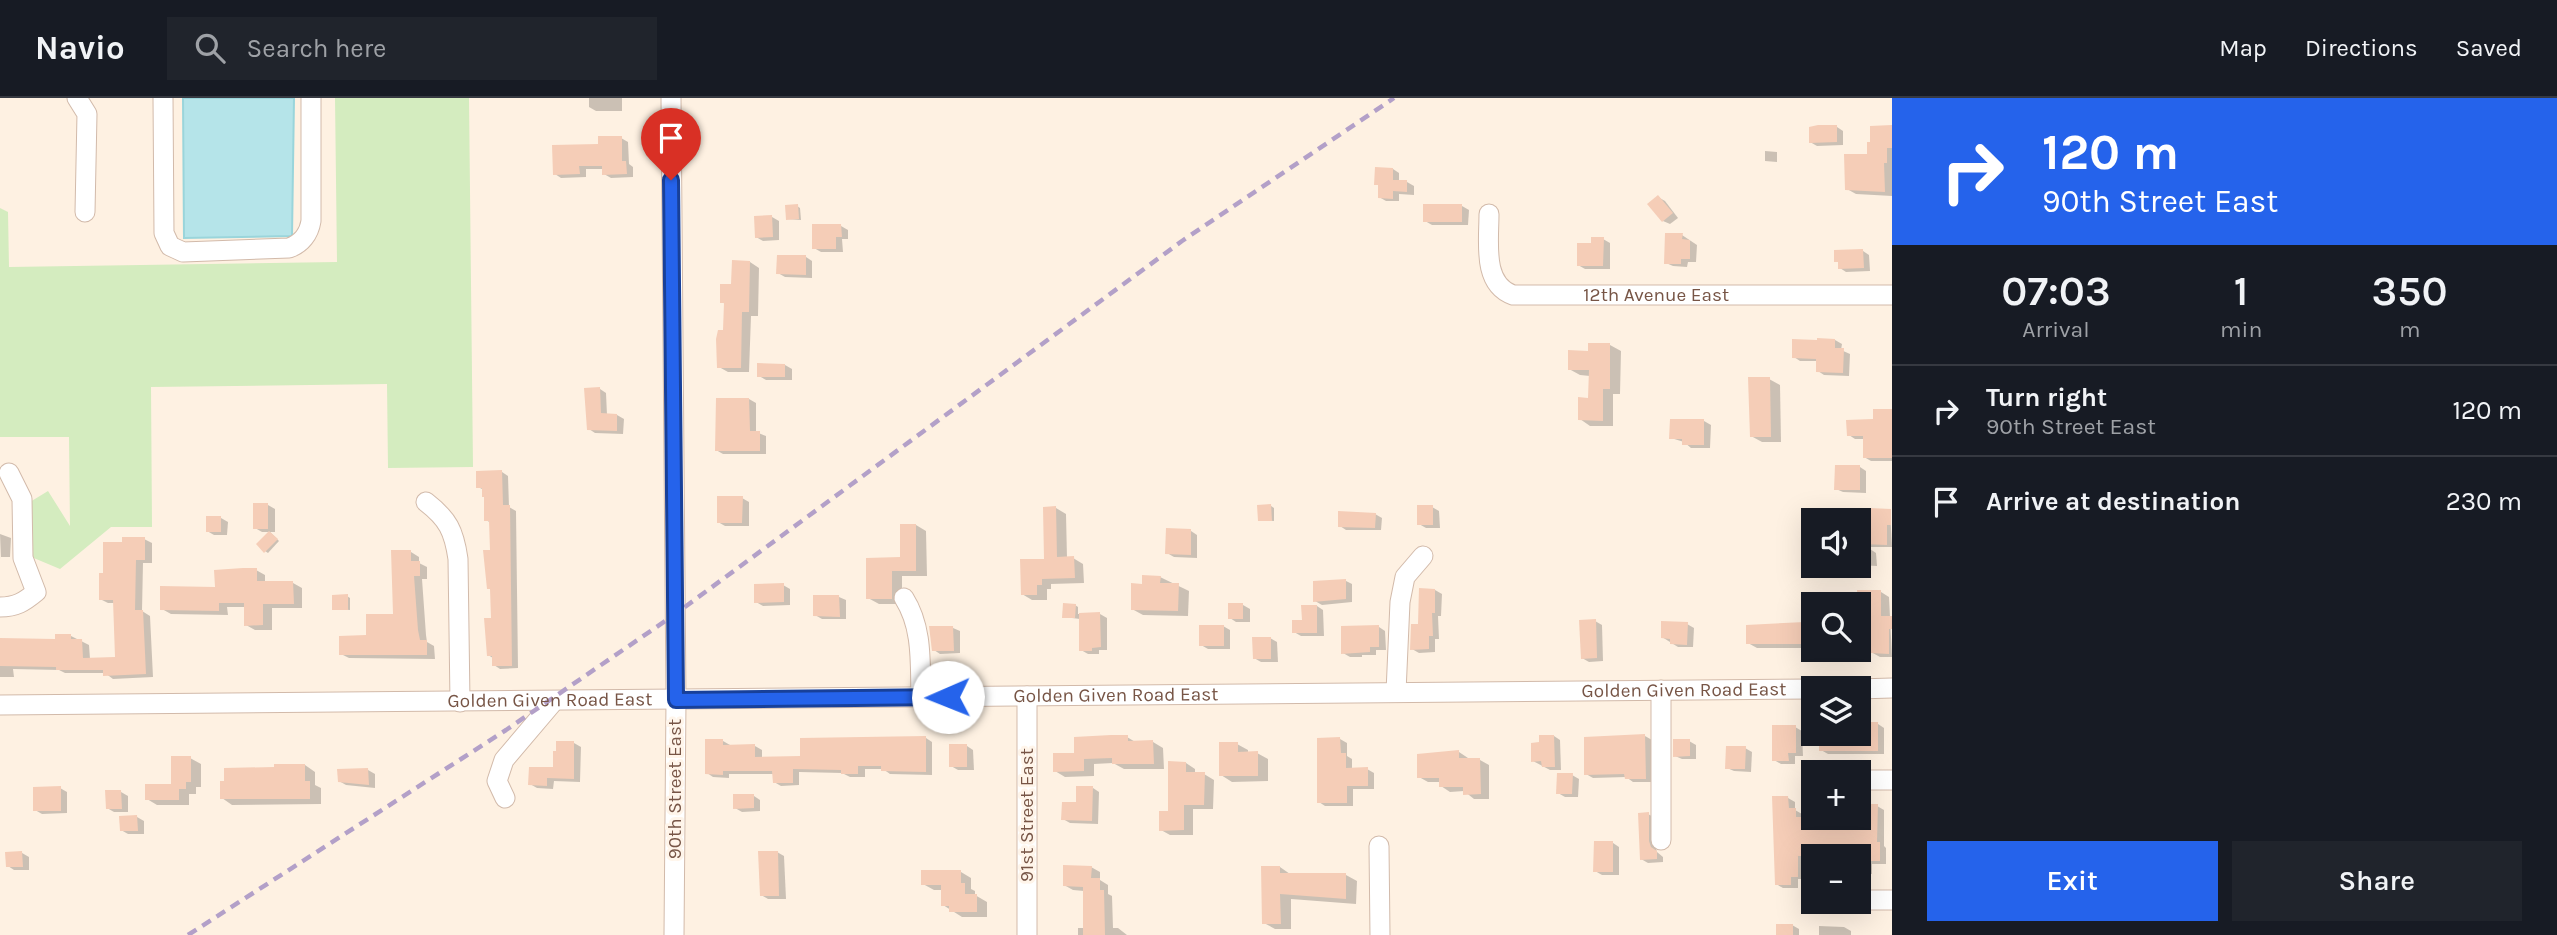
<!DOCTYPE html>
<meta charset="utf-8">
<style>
:root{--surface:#171b24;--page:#20242c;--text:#f1f3f6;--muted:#9ea1a6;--line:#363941;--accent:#2563eb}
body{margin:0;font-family:Karla,sans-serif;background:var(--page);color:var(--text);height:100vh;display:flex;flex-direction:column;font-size:26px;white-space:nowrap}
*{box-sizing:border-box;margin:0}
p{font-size:23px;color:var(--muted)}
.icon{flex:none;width:38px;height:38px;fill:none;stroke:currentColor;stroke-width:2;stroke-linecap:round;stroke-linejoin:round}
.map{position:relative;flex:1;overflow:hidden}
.panel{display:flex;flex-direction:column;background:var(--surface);width:665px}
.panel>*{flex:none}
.guide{background:#2563eb;color:#fff;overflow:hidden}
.tools{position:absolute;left:1801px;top:410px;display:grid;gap:14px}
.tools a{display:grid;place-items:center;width:70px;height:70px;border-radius:0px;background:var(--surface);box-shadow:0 7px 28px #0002;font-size:35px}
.pin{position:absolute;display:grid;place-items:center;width:60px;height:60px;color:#fff;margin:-72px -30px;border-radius:50% 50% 50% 0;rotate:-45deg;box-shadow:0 0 7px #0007}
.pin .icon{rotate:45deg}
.me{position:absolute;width:77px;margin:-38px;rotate:269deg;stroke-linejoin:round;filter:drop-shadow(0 0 5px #0008)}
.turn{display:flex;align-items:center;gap:24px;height:147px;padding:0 35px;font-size:32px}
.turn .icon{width:91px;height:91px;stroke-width:2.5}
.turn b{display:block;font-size:49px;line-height:60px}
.eta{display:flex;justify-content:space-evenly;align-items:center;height:119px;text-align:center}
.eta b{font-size:42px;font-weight:600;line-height:49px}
.primary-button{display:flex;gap:14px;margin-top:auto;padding:14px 35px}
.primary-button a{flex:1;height:80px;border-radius:0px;background:var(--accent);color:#fff;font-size:28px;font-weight:600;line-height:80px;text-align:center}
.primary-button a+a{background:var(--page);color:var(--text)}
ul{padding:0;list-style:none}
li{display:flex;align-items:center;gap:21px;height:91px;padding:0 35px;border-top:2px solid var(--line)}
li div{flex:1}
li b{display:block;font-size:26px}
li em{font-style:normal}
header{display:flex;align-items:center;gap:42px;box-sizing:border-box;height:98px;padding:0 35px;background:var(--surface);border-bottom:2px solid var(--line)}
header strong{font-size:33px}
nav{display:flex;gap:38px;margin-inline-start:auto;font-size:24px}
.search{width:490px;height:63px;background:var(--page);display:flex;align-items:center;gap:18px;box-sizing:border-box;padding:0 24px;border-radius:0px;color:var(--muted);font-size:26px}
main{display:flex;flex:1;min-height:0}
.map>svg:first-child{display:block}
.green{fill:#d4ecbf}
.water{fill:#b5e4e9;stroke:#9ad5db;stroke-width:2}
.shadow{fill:#0003}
.building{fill:#f5cdb7}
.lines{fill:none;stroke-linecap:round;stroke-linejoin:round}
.minor-casing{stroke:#d2baaa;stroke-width:21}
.minor{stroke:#fff;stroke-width:19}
.rail{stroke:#b3a0c8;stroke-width:4.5;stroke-dasharray:10 7;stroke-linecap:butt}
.route-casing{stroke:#184099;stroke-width:18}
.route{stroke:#2563eb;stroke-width:12}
.labels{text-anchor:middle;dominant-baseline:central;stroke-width:6;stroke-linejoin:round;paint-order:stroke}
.street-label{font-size:19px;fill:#775546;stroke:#fff5ea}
</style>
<header>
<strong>Navio</strong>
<div class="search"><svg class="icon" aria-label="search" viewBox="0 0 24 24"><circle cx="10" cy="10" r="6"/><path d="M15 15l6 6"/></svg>Search here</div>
<nav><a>Map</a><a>Directions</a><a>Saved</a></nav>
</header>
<main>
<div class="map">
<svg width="1892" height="837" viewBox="0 0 1892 837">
<rect width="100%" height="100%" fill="#fef1e2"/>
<path class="green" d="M335,0H469L473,369L388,370L387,286L151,289L152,429H111L60,471L29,458L30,404L48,393L70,428L69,339H0V110L8,114L9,169L337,164Z"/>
<path class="water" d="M183,0H294L292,138L184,140Z"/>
<g class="shadow">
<path d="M589,0H622V13H596L589,9Z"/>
<path d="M1837,29L1843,33V47L1817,48L1810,44Z"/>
<path d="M1892,29V98L1856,96L1847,91L1869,57Z"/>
<path d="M621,40L628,44L629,66L633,69V79L611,80L604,76V71H586V79L561,80L555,76L600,47Z"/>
<path d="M1765,53L1777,54V64L1765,63Z"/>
<path d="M1393,71L1399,75V84H1407L1414,88V97L1399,96V103H1386L1379,99Z"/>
<path d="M1658,99L1665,103L1678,120L1670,126L1663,123Z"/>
<path d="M797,108L800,110L801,122L787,121Z"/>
<path d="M1462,108L1469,112L1468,127H1432L1425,123Z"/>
<path d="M772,119L779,123V142L763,143L756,139Z"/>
<path d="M841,128L848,132V141H842L843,154H821L814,150Z"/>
<path d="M1682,137L1697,147L1696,164H1688L1687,169L1673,168L1666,165Z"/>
<path d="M1603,141L1610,145V171H1585L1578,167Z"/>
<path d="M1863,153L1869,157L1870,173L1846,174L1840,170Z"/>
<path d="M806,159L812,163V180L785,179L778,175Z"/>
<path d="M750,164L759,170L758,218H751L749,274H728L719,269L724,234L725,206L722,204Z"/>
<path d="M1835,242L1842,246L1841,252L1850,256L1849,278L1824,277L1818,273V263H1800L1794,259Z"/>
<path d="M1610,247L1621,253L1620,296H1613V328H1590L1580,321L1590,301V278L1580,277L1569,271L1590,254Z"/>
<path d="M785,267L792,271V282H766L759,278Z"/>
<path d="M1769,281L1780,287L1781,344H1762L1751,338Z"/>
<path d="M600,291L606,295L607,317H617L624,321L623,336L595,335L589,331Z"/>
<path d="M749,301L756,305V334L766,338V356H723L716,352Z"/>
<path d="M1892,312V363H1871L1864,359L1865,341H1855L1849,337Z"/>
<path d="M1704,323L1711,327L1710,350H1691L1684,344L1671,340Z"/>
<path d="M1860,369L1866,373V395L1843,394L1836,391Z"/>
<path d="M502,374L508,378L509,409L516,413L518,570L500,571L494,567L493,560L488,557L492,521L491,425L486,422L484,392L478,389Z"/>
<path d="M742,400L749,404V428H725L718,424Z"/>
<path d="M268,407L275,411V434H262L255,430Z"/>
<path d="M1271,408L1274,410V423L1259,422Z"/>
<path d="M1432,409L1439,413L1440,430H1426L1419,426Z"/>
<path d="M1056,410L1066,416L1067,460H1073L1083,466L1084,485L1051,486V491H1047V502H1032L1022,496L1045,463Z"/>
<path d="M1890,412L1892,449H1871L1864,445L1870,424Z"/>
<path d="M1375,416L1382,420L1381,432H1346L1340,428Z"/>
<path d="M221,420L228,424L227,437H214L207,433Z"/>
<path d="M916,427L926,433L927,478H902V506H879L868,500L902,461Z"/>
<path d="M1191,433L1197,437V460L1174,459L1167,455Z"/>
<path d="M270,434L279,443L268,455L265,453Z"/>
<path d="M0,436L11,440L10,459H1V462Z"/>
<path d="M144,441L152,445V465H143L142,513L150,518L153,579L113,581L105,575H65L59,572L13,571L14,579H0V542L57,543L71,538L89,547L90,561L117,560L115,505H108L100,501L105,477L123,446Z"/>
<path d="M1858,451H1870L1876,455L1877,468L1857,467Z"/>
<path d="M411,454L419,459V465L427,469V481H422L426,537L427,544L434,548L435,561L349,560L341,556L368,539L395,518Z"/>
<path d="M256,472L265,477V485H293L302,490V510H272V532H255L246,527L245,509H227L228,517L171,516L162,511L216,491Z"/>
<path d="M1160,479L1189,493L1188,518L1143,517L1132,511L1144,487Z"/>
<path d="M1346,483L1352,486V504L1322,507L1315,503Z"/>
<path d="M783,487L790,491V507L763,508L756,504Z"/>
<path d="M1435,492L1442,496L1441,518H1438L1439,541H1435V554L1419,555L1412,551Z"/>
<path d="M1858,494H1881L1889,499L1892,559H1880L1871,554V541H1858Z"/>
<path d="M347,498L350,500V512L334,511Z"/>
<path d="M839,499L846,502V521H822L815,517Z"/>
<path d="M1075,507L1078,509V516H1100L1107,520V552H1099V556H1088L1081,552L1080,521L1064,519Z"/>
<path d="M1243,507L1250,511V524H1236L1230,520Z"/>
<path d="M1317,508L1323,512L1324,538H1301L1294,534Z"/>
<path d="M1595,523L1602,527L1603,563L1589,564L1582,560Z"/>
<path d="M1813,525V550H1757L1748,545V528Z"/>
<path d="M1687,526L1694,530L1693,549H1678L1662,539Z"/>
<path d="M1223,528L1230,532V551H1208L1201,547Z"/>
<path d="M1379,529L1385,533L1386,552H1376V557H1362V559H1350L1343,555Z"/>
<path d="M953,530L960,533V555L940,556L934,552Z"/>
<path d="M1270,540L1277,544L1278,564H1261L1254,560Z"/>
<path d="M1820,551H1853V555L1829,556Z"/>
<path d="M1878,626L1884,630V656H1828L1821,652Z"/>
<path d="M1795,629L1802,633L1803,658H1795V666H1781L1774,662Z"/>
<path d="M1554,638L1560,642L1561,672H1550L1533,663Z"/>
<path d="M1645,638L1652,642V684H1633L1626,679L1593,680L1586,676Z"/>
<path d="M1127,639L1137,645L1153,644L1163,650L1164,671H1124L1113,665L1094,666V678L1065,679L1055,673L1076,657Z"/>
<path d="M926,640L932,644V677L890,676L883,671H865V679H850L842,675L799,674V687L781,688L774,684V676H729V680L713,679L707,675L723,643L730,647L755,648L762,652V661L801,660Z"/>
<path d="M1340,641L1347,645V658L1352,661V671H1367L1374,675V691H1353V708H1325L1319,704Z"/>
<path d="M1689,643L1696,647V661H1682L1675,658Z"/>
<path d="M574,645L581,649L580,684L554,683L553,691L537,690L530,686L554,671Z"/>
<path d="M1237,646L1248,652V655H1257L1268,661V683L1232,684L1221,677Z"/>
<path d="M967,648L973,652L974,672H958L951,668Z"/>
<path d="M1745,650L1752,654L1751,674L1734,673L1727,670Z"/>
<path d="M1459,654L1468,660V662H1480L1489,667V701H1474L1464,693L1450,694L1441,688V684H1428L1419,679Z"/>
<path d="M190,660L201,666V689H196V696H189V707H157L147,701L173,687Z"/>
<path d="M1186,665L1195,671V676H1204L1214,682L1213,711H1193V737H1170L1161,732L1170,715Z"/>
<path d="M305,667L315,674V687L321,690V706L232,707L222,700Z"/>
<path d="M368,672L375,676V690L346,687L339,683Z"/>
<path d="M1572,677L1579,681L1578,699H1565L1558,695Z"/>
<path d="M60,690L67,694V715L42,716L35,712Z"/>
<path d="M1093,690L1099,694L1098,726L1070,725L1063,721Z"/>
<path d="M121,694L128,698V714H114L107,710Z"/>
<path d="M754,698L760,702V713L742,714L735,710Z"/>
<path d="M1788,700L1795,704V712L1802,716L1804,781H1798V790H1783L1776,786Z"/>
<path d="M1877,708L1884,712V748L1886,750V766H1872V776L1858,777V719Z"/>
<path d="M1648,716L1655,720V748L1657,754L1663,759V764L1648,765L1641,761Z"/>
<path d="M137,719L144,723V736H128L121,732Z"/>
<path d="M1613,745L1619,749V777H1602L1595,773Z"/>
<path d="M777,754L784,758L786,801H768L761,797Z"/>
<path d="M22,755L29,759V772H14L8,768Z"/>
<path d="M1091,769L1100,774V782L1108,787V796L1112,798L1113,830H1118L1127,837H1078V830H1085L1084,793L1073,792L1064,787Z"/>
<path d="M1280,769L1290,776L1346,777L1357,783L1356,806L1291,801V831H1275L1264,825Z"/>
<path d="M961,774L971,780V791L975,793V797L987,804V819H962L943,807V792H934L923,786Z"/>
<path d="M1778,827H1792L1799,831V837H1778Z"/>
<path d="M1819,828L1844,829L1851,833V837H1819Z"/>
</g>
<g class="building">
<path d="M1818,27H1837V44L1809,45V29Z"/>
<path d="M1892,27V50H1887V65H1884L1885,94L1845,92L1844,56H1867V44H1870V28Z"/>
<path d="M598,38H622V63H626L627,76L602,77V68H579L580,76L553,77L552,47L598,46Z"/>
<path d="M1375,69L1393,70V82H1407V94L1393,93V101L1378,100V87H1374Z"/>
<path d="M1658,97L1673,115L1662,124L1647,106Z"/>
<path d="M798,106L799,121L786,122L785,107Z"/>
<rect x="1423" y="106" width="39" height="18"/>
<path d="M772,117L773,139L755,140L754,118Z"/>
<path d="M812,126H841L842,139H836V151H812Z"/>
<path d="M1665,135H1683L1682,141L1690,142V161H1681V166H1664Z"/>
<path d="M1591,139H1604L1603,168H1577V145H1591Z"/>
<path d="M1863,151L1864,170L1838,171V164H1834V152Z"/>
<path d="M777,157H806V177L776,176Z"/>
<path d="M732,162L750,163L749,214H742L741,270H717L716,241L718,232H723L724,205H720V186H731Z"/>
<path d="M1817,240L1835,241V250H1844L1843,275L1816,274V261L1792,260V241L1817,242Z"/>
<path d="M1588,245H1610V291H1603V323L1578,322V299L1588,300L1589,272H1568V252L1588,253Z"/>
<path d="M757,265L785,266V279H757Z"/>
<path d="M1748,279H1770L1771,339H1750Z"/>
<path d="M600,289L601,315L617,316V333L587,332L584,290Z"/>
<path d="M716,300H749L750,333H760V353H715Z"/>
<path d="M1873,311H1892V360H1863V338H1847L1846,322L1873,321Z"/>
<path d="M1670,321H1704V347H1682V341H1669Z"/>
<path d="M1835,367H1860V392H1834Z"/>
<path d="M502,372L503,407H510L512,568H492V558H487L484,520H491L490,491H487L483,452H490L489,423H484V399H482V390H476V373Z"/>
<path d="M717,398H743L742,425H717Z"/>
<rect x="253" y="405" width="15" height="26"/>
<path d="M1271,406L1272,423H1258L1257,407Z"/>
<rect x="1417" y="407" width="16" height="20"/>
<path d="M1056,408L1057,459L1074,458L1075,480L1042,481V487H1037V497H1021L1020,461H1044L1043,409Z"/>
<path d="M1869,410L1891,411V427H1887V447L1862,446L1863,423H1869Z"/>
<path d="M1338,413L1376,415L1375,430L1338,429Z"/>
<rect x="206" y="418" width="15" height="16"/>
<path d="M900,426H916V473H892V501H866V460L900,459Z"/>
<path d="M1166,430L1191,431V457L1165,456Z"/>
<path d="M269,433L278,441L264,455L256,446Z"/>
<path d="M122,439H145V462H136L135,512H143L146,576L103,578V572H56V569L0,568V540L55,541V536H71V541H82L83,560L115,559L113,502H99V475H103V444H122Z"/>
<path d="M1870,449V465H1858V450Z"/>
<path d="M391,452H411V463H420V478H414L418,532L420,542H427V557H339V538L366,537V516H393Z"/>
<path d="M243,470H257V483H293L294,506H263V527L244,528V505H219V513L160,512V488L215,489L214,472Z"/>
<path d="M1142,477L1161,478L1160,485H1179L1178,513L1131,512V485L1142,486Z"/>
<path d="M1346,481V501L1313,504V483Z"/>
<path d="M784,485V504L754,505V486Z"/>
<path d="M1419,490L1435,491V515H1432L1433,538H1429V551L1410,552L1411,526H1418Z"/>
<path d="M1857,492H1881V518H1892V531H1889V556L1870,555V537H1865V515H1858Z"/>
<path d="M348,496V512H332V497Z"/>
<path d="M813,497H839L840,519L813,518Z"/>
<path d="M1063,505L1076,506L1075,520H1062Z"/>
<rect x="1228" y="505" width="15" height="16"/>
<path d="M1301,507H1317V535H1292V522H1302Z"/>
<path d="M1100,514L1101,549L1092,550V553H1079V515Z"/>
<path d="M1596,521L1597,560L1581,561L1579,522Z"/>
<path d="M1661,523L1688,524L1687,547L1670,546V541L1661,540Z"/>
<path d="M1805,524V528H1813V546H1746V527Z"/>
<rect x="1199" y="527" width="25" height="21"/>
<path d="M1379,527V549H1370V554L1341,556V528Z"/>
<path d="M929,528H953L954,553H932Z"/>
<path d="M1252,539H1271V561H1253Z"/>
<path d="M1858,624H1878V653H1819V635H1858Z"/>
<path d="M1772,627H1796V655H1788L1789,663H1772Z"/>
<path d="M1645,636L1646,681H1625L1624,676L1584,677V639Z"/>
<path d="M1111,637H1128V643L1153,642L1154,666H1112V660L1084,661V673L1053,674V655H1074V639Z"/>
<path d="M1539,637H1554L1555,669H1542L1541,663L1531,664V645L1539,644Z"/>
<path d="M926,638V674L881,673V668H858V676H841V672L793,671V685H773L772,673H723V677L705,676V641H723V647L755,646V659L800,658V640Z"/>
<path d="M1340,639L1341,655H1346V670L1368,669V688H1347V705H1317V640Z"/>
<path d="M1673,641H1690V658L1673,659Z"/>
<path d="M556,643H574V681L547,680V688L528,687L529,669H553V653H556Z"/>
<path d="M1219,644H1238V654L1258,653V678H1219Z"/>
<rect x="949" y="646" width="18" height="23"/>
<path d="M1726,648H1746L1745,671H1725Z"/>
<path d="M1459,652V660H1480L1481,696L1463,697V689H1439V680H1417V656Z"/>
<path d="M171,658H191V684H186V691H179V702H145V686H171Z"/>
<path d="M1168,663L1186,664V674H1205L1204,707H1184V732L1159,733V713H1168Z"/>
<path d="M274,666H305V683H310V701H220V683H224V670L274,669Z"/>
<path d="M368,670L369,687L338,684L337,671Z"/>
<path d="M1557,675H1573L1572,696H1556Z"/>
<path d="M61,688V713H33V689Z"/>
<path d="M1076,688H1093L1092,723L1061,722L1062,704H1076Z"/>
<path d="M105,692H121L122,711H106Z"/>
<path d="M733,696H754V710L733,711Z"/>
<path d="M1772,698H1788L1789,710H1796V719H1858V706H1878L1877,744H1880V763H1858V758H1798V779H1791V787H1775Z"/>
<path d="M1649,714V743L1651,749L1657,753V761L1640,762L1638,715Z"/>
<path d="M137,717L138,733H120L119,718Z"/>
<path d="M1594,743H1613V774H1593Z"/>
<path d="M22,753L23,769H6L5,754Z"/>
<path d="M758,753H778L779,798H760Z"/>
<path d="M1063,767L1092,768L1091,780H1100V792H1104L1105,837H1083V789L1063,788Z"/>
<path d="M1261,768H1280V775H1346V801L1280,796L1281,826H1262Z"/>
<path d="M921,772H961V785H965V796H977V814H949V808H941V787H921Z"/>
<rect x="1776" y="826" width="17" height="11"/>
</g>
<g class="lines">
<defs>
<g id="minor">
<path d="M77,0L87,16L85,114"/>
<path d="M163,0L164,135L170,148L183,154L289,150C301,146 309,136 311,123V0"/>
<path d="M671,0L676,602L674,837"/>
<path id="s1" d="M1489,116C1489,144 1482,186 1513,197H1892"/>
<path d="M426,404C448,421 454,433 458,461L460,604"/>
<path d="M904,500C923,530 920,565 921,599"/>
<path d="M0,509C16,509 24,504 36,494L23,460L22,401L9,375"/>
<path d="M1858,591L1892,590"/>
<path d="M1396,594L1400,504L1405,479L1423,458"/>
<path d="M1027,598V837"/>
<path id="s2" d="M0,607L1813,591"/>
<path d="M1858,682H1892"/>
<path d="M505,700L497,683L504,662L554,603"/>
<path d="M1661,742V592"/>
<path d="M1379,748L1380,837"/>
<path d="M1858,802H1892"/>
</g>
</defs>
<use href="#minor" class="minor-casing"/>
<use href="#minor" class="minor"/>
<path class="rail" d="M188,837L506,632L674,517L1182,143L1394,0"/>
</g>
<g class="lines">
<defs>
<path id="route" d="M671,82L676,602L948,599"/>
</defs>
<use href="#route" class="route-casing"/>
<use href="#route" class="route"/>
</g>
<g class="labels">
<g class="street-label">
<text stroke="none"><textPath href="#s1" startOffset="234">12th Avenue East</textPath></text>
<text stroke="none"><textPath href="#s2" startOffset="1684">Golden Given Road East</textPath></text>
<text stroke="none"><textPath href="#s2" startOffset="1116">Golden Given Road East</textPath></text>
<text stroke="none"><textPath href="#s2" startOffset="550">Golden Given Road East</textPath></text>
<text transform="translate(675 691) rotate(-90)">90th Street East</text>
<text transform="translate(1027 717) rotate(-90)">91st Street East</text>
</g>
</g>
</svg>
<div class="tools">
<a><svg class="icon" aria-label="sound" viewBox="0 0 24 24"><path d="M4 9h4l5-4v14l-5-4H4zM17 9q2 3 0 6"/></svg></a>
<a><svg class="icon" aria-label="search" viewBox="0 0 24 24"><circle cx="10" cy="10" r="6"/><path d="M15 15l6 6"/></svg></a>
<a><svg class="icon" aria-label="layers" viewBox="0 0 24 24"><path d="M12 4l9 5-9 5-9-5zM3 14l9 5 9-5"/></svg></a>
<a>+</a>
<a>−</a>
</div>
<div class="pin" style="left:671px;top:82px;background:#d93025"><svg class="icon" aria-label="arrive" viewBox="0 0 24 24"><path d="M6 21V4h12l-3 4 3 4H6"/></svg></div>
<svg class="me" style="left:948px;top:599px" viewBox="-20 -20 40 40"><circle r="19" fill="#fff"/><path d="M0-13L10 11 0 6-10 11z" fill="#2563eb"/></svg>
</div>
<section class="panel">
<div class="guide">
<div class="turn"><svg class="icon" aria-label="right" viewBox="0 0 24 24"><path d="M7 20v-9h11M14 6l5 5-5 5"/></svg><div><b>120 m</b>90th Street East</div></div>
</div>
<div class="eta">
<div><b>07:03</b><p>Arrival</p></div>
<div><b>1</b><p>min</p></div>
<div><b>350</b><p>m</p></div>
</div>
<ul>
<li><svg class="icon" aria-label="right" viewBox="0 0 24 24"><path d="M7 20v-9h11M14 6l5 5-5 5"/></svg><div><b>Turn right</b><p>90th Street East</p></div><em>120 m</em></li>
<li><svg class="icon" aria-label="arrive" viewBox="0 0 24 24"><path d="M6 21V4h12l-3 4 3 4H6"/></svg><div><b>Arrive at destination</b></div><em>230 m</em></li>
</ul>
<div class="primary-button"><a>Exit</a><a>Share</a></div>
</section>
</main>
